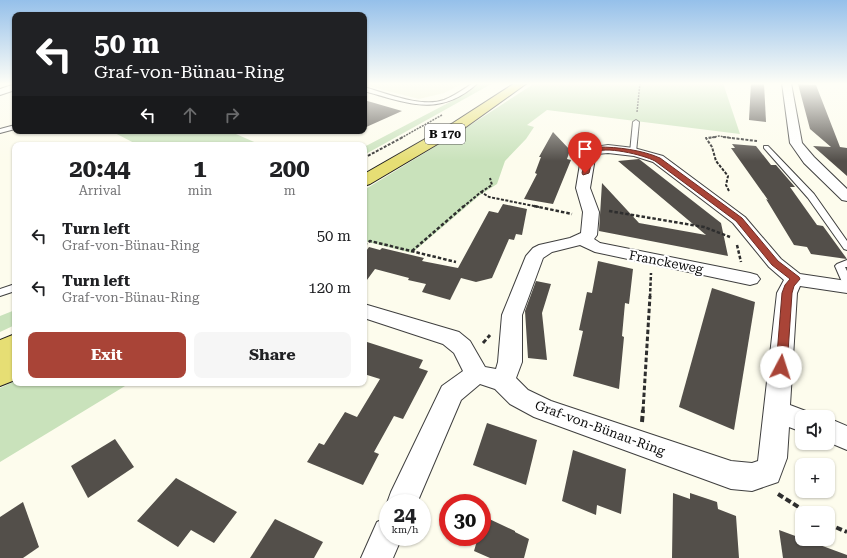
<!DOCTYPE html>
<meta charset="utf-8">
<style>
:root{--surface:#fff;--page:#f6f6f6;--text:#202124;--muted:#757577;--accent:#a94437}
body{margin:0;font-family:"Roboto Serif",serif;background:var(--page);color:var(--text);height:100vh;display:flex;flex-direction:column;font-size:15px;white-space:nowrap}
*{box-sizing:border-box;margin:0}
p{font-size:13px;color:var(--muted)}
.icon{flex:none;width:22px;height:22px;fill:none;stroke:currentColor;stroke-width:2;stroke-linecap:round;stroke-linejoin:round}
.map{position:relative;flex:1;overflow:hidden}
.side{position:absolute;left:12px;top:142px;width:355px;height:244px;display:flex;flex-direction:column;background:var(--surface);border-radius:8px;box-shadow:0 1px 3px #0004}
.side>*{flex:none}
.banner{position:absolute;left:12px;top:12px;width:355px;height:122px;border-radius:8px;box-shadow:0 1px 3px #0004;background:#202124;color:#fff;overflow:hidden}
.tools{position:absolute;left:795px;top:410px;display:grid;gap:8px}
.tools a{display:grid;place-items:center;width:40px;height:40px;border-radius:8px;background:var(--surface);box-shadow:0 1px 3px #0004;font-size:20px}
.speed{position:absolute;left:379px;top:494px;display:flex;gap:8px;font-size:20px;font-weight:700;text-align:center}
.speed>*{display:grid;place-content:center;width:52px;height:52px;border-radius:50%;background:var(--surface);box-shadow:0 1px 3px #0004;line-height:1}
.speed small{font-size:10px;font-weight:400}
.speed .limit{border:6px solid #d22;background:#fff;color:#111}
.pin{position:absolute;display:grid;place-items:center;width:34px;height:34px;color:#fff;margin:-41px -17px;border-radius:50% 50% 50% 0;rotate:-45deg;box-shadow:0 0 4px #0007}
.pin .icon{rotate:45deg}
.me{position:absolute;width:44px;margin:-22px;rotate:5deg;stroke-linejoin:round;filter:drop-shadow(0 0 3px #0008)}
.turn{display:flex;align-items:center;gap:14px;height:84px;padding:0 16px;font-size:18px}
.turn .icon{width:52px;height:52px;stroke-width:2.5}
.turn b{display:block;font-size:28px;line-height:34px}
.lanes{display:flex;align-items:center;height:38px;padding:0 16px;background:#0003;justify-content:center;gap:20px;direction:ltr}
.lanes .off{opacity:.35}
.eta{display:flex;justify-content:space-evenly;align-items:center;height:68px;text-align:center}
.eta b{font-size:24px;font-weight:700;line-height:28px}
.button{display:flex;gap:8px;margin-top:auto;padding:8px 16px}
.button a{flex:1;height:46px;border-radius:8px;background:var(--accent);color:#fff;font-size:16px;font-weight:700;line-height:46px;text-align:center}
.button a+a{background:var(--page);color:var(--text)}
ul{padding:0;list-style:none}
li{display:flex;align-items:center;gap:12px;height:52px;padding:0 16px}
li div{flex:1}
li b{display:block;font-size:15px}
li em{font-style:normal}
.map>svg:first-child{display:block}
.farmland{fill:#edefd1}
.green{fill:#c9e2bb}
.building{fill:#534f4a}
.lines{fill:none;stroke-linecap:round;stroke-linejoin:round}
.service-casing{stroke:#3f3f3f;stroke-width:2}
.minor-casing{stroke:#3f3f3f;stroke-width:2}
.primary-casing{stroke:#1d1d1d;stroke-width:2}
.path-far4{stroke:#2e2e2e;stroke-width:1.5;stroke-dasharray:2 1;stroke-linecap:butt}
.path-far3{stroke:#2e2e2e;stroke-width:2;stroke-dasharray:3 1.5;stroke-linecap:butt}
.path-far2{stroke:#2e2e2e;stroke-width:2.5;stroke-dasharray:3.5 2;stroke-linecap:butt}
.path-far1{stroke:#2e2e2e;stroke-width:3;stroke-dasharray:4.5 2.5;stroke-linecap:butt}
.path{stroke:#2e2e2e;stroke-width:4;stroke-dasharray:6 3;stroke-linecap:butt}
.service{fill:#fff;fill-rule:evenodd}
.minor{fill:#fff;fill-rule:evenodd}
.primary{fill:#e6de74;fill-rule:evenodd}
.route{fill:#a94437;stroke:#6e2c24}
.labels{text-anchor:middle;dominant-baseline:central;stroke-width:4;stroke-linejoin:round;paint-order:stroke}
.shield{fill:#fff;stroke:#555;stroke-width:1}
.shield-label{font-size:12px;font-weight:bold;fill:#0c0c0c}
.street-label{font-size:13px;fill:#0c0c0c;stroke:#fff}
</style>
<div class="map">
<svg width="847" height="558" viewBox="0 0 847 558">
<rect width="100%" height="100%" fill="#fdfced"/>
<path class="farmland" d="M364,83H464L444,93L419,99L364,85Z"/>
<g class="green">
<path d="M480,83H493L364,155V147L452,101Z"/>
<path d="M535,83H723L740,134L547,110L527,125L534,127L526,139L505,161L497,184L480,195L412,253L364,241V190L469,126Z"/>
<path d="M111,131H229L261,145H138Z"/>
<path d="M15,310V325L0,332V316Z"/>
<path d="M15,381V383H130L0,462V388Z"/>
</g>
<g class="building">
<path d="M751,83H764L766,122L749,120Z"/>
<path d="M798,84L816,85L840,147L847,148V176L813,146L831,147L810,129Z"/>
<path d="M364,100L402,111L364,128Z"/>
<path d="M553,132L570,150L567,159L571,160L553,204L524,199L537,174L535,173L541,157H539Z"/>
<path d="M732,144L756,146L771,165H776L795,187H790L817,225L823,226L847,259L811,254L807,247L794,245L766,199L768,200L731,148H735Z"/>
<path d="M639,159L721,223L728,256L599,231L602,183L639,223L706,235L618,161Z"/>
<path d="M503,204L527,209L522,235L516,234L514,240L509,239L492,278L476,282L461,278L450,300L422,292L426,284L408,280L409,278L375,269L364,284V254L369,247L380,250L382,248L424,258L422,261L458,268L489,211L498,213Z"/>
<path d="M598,261L633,269L629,304L625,303L622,336L624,337L619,389L573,376L583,331L579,330L587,292L592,293Z"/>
<path d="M536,281L551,284L542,313L547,360L528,358L525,311Z"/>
<path d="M712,288L755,302L734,430L679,407Z"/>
<path d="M364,341L423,360L419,368L428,371L403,419L394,416L374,452L379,454L363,485L307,462L319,443L324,445L345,412L357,417L380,379L364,374Z"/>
<path d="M487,423L537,440L526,485L473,465Z"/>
<path d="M115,439L134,467L88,498L71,466Z"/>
<path d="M573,450L626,469L621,514L597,505L596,515L562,501Z"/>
<path d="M176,478L237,512L214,543L191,530L178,547L137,521Z"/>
<path d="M673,493L690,499V493L717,502L718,509L736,516L739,558H672Z"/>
<path d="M23,502L39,547L23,558H0V517Z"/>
<path d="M485,517L515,531V532L529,539L524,558H490L474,551L478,537H482V526Z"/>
<path d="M275,519L323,542L314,558H250Z"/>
<path d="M779,530L847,555V558H783Z"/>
</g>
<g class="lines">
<defs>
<g id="service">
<path d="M473,83H478C439,118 408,103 364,91V87C386,93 421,108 444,100C454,96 464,89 473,83Z"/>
<path d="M636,120L639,122L636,152L633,154L630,152L633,122Z"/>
<path d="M15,125V129L0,133V129Z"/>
<path d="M764,146H768L814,194L847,241V250L844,249L808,198L764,148Z"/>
<path d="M847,260V267H845L847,271V285L842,282L835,266L837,264Z"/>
<path d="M15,284V291L0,296V289Z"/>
</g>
<g id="minor">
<path d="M782,83H791L802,143L814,157L847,189V201L842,200L804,163L790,143Z"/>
<path d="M15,84V90L0,95V89Z"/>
<path d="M608,145L634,148L663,156L745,217L781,259L800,274L847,281V293L800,286L797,293L790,405L811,413L813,417H802V432L789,427L787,458L778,482L752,491L731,489L534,417L510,404L495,389L480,384L461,400L417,503H388V505L387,503L391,492L442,386L463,371L454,353L443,344L364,318V304L459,332L470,341L485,367L496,369L498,362L502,315L526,256L533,248L539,245L570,238L581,233L583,212L576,188L581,158L588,148ZM608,153L634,156L653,162L733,223L769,267L784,280L777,293L758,461L752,463L731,461L551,401L528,390L516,378L522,362V315L543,258L552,252L580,245L595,252L750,285L757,283L760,279L757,275L750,273L600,243L594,239L597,235L599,212L590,188L595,158L597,154Z"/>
<path d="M828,418L847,426V450L828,442Z"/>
<path d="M388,517V537H402L393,558H361L377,522Z"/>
</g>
<g id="primary">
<path d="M515,83H527L463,129L370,184L364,186V174L453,123Z"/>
<path d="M15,334V356L13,357L15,356V380L0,386V362L2,361L0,362V340Z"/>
</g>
</defs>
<use href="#service" class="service-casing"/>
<use href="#minor" class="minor-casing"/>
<use href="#primary" class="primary-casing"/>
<g class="path-far4">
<path d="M637,112L640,83"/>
<path d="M401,138L442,115"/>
<path d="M709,138L719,136L731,138"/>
</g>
<g class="path-far3">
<path d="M716,137L706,138L712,147L716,161L728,176L726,185L729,191"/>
<path d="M723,137L757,141"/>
<path d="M364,158L403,137"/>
<path d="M481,192L492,185L490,178"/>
<path d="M463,207L481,192L489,197L539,207"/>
</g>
<g class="path-far2">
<path d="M534,206L572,214"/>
<path d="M609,211L704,227L730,237"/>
<path d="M364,245L370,241L456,262"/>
<path d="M737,245L741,262"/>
<path d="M412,251L464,206"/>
<path d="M650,297L651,273"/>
</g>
<g class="path-far1">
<path d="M483,343L490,335"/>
<path d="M643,411L650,296"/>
</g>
<g class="path">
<path d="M642,422L643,410"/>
<path d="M778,494L808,513"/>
<path d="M828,524L847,532"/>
</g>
<use href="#service" class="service"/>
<use href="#minor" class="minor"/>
<use href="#primary" class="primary"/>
</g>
<linearGradient id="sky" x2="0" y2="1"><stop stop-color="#95c0ea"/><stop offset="0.52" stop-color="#fefef7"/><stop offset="1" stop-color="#fefef7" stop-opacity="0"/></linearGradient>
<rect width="847" height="161" fill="url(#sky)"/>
<path class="route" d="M598,147C618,147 642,150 660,158L742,218L778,261L799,277L800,279L794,286L792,293L787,367L785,370L781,371L777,370L776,367L782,293L785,285L790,279L772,265L736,221L655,161C644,155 603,145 594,153L589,173L583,175L582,173C585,162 585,150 598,147Z"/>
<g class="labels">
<rect class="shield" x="425" y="124" width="40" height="20" rx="3"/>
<g class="shield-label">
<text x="445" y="134">B 170</text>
</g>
<g class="street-label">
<text transform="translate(666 262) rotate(11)">Franckeweg</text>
<text transform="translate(600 428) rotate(20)">Graf-von-Bünau-Ring</text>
</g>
</g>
</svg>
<div class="tools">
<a><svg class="icon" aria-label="sound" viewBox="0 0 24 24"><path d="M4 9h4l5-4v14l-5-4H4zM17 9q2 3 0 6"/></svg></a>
<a>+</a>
<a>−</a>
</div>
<div class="speed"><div>24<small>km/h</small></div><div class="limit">30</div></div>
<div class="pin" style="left:585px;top:173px;background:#d93025"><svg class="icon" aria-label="arrive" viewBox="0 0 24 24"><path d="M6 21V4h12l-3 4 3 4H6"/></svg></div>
<svg class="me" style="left:781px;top:367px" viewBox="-20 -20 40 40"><circle r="19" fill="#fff"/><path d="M0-13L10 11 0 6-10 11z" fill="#a94437"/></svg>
<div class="banner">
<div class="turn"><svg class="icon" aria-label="left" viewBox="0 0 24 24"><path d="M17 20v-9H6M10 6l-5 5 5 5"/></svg><div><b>50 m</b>Graf-von-Bünau-Ring</div></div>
<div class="lanes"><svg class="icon" aria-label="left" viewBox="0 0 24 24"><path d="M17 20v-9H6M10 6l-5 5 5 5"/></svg><svg class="icon off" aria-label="ahead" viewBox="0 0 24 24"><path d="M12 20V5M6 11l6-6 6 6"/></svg><svg class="icon off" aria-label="right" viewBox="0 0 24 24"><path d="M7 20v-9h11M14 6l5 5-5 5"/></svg></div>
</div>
<section class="side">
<div class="eta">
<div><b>20:44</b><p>Arrival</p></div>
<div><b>1</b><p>min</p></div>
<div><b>200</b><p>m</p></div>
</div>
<ul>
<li><svg class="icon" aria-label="left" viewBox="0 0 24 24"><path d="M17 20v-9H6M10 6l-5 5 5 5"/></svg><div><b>Turn left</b><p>Graf-von-Bünau-Ring</p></div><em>50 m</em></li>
<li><svg class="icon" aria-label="left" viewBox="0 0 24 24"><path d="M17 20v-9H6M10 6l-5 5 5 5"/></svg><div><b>Turn left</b><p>Graf-von-Bünau-Ring</p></div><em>120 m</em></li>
</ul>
<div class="button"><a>Exit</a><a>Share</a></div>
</section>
</div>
